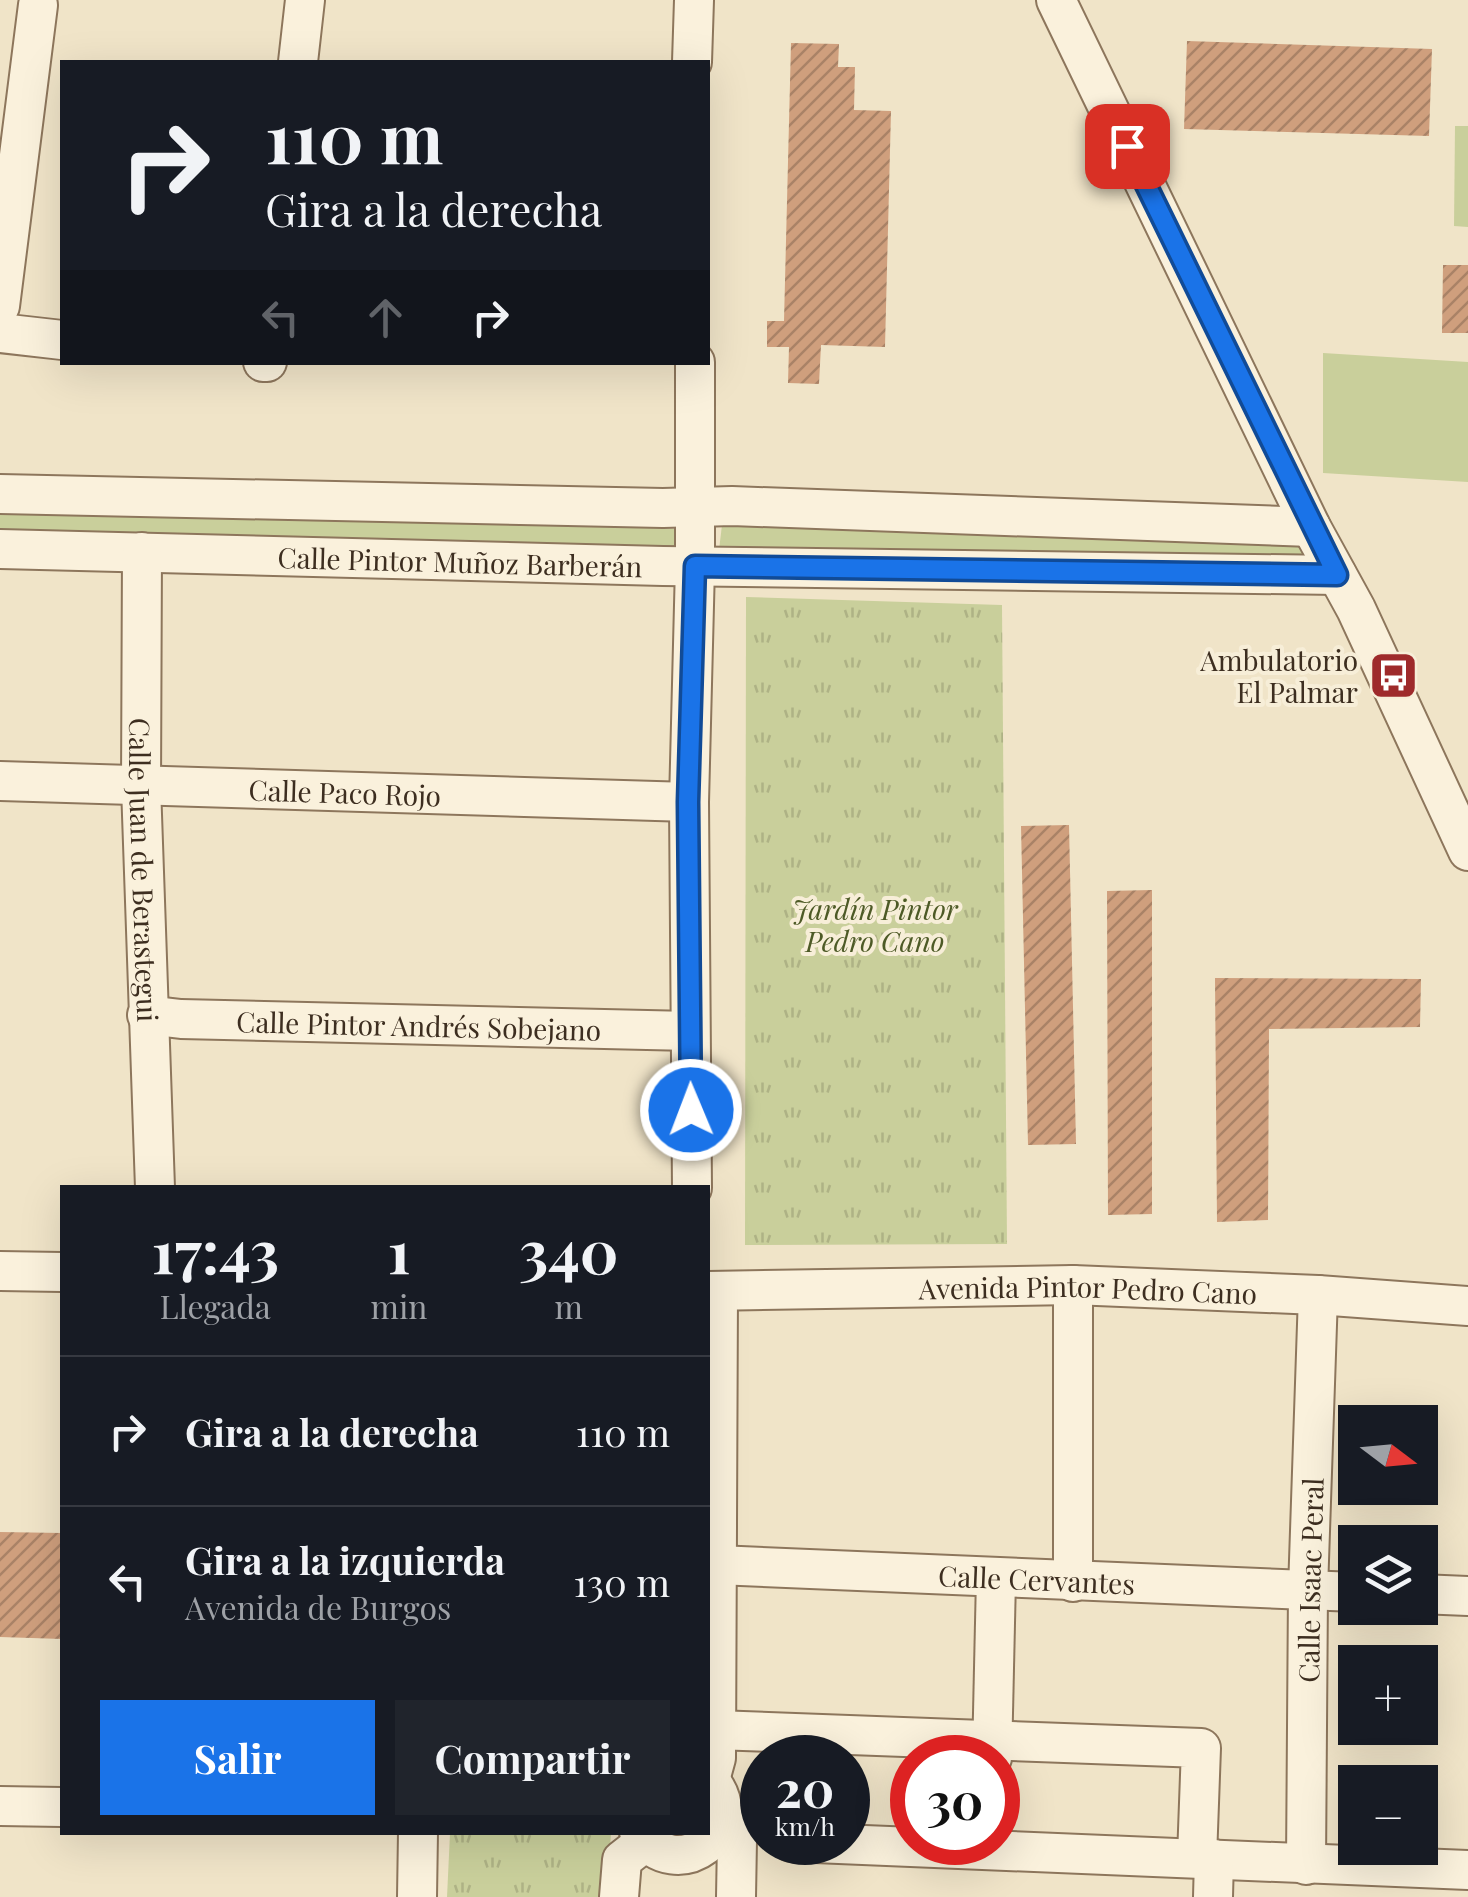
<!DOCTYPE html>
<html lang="es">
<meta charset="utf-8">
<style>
:root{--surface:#171b24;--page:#20242c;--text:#f1f3f6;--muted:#9ea1a6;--line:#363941;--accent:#1a73e8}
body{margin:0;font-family:"Playfair Display",serif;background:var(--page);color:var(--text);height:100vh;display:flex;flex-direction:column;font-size:38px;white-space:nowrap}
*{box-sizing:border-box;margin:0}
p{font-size:32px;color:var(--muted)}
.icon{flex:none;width:55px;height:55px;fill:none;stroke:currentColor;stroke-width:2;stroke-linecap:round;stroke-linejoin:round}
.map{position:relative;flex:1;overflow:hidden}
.side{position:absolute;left:60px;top:1185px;width:650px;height:650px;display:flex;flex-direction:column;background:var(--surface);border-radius:0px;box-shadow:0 10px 40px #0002}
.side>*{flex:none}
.top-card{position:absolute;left:60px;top:60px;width:650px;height:305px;border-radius:0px;box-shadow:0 10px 40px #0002;background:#171b24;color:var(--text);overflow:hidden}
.needle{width:65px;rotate:106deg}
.buttons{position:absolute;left:1338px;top:1405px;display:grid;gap:20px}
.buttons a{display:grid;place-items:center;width:100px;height:100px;border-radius:0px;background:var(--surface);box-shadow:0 10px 40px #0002;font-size:50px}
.speed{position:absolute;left:740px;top:1735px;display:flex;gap:20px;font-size:50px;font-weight:700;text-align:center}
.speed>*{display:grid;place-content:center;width:130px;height:130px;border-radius:50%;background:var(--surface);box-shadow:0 10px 40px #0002;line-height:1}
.speed small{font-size:25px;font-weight:400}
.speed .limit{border:15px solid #d22;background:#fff;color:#111}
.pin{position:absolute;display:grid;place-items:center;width:85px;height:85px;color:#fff;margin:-42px;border-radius:20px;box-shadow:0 5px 15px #0006}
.me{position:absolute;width:110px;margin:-55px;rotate:359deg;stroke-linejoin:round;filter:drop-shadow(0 0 8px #0008)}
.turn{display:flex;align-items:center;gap:35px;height:210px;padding:0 40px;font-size:45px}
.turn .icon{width:130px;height:130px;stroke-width:2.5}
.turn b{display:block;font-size:70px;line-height:85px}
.lanes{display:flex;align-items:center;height:95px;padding:0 40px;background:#0003;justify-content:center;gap:50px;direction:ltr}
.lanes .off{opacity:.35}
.eta{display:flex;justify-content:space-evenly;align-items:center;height:170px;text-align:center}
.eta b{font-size:60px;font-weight:700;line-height:70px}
.action{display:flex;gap:20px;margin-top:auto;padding:20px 40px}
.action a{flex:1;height:115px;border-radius:0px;background:var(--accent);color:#fff;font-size:40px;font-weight:700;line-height:115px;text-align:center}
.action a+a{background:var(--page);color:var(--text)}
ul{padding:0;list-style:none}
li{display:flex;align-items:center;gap:30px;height:150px;padding:0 40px;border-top:2px solid var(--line)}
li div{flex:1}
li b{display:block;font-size:38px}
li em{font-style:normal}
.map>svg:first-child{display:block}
.green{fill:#c9cf9b}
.park{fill:url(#park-tufts)}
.building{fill:url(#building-hatch)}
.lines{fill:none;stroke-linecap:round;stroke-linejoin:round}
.street-casing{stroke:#8d765c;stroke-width:42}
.street{stroke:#faf1dc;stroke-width:38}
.route-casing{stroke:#114b97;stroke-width:25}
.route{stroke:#1a73e8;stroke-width:18}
.labels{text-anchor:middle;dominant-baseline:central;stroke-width:8;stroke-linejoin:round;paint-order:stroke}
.street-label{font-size:28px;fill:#3d2e20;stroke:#f7eed8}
.poi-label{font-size:28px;fill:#3d2e20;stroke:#f7eed8;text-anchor:end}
.park-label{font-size:28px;font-style:italic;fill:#4d5a26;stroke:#f7eed8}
</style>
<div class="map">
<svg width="1468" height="1897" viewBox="0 0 1468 1897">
<defs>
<pattern id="park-tufts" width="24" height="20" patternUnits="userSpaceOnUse" patternTransform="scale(2.5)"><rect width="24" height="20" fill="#c9cf9b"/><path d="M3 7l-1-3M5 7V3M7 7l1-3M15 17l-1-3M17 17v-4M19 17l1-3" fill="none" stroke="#aeb285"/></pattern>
<pattern id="building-hatch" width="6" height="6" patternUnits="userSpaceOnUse" patternTransform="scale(2.5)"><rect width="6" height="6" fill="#cf9f7d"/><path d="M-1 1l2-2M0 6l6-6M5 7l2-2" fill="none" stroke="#a98266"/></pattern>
</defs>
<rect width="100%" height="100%" fill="#f0e4c8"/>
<g class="green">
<path d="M1455,126H1468V227L1454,226Z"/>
<path d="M1323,353L1468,362V482L1323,473Z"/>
<path d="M0,510L686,529V548L0,536Z"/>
<path d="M722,525L1302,543L1315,566L719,550Z"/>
</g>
<g class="park">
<path d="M746,597L1002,605L1007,1244L745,1245Z"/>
<path d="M450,1833H611L607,1897H447Z"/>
</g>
<g class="building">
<path d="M1187,41L1432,49L1429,136L1184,129Z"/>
<path d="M791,43L839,44L838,67H855L854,110L891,111L885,347L821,345L819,384L788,383L789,347H767V321H784Z"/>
<path d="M1443,265H1468V333H1442Z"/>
<path d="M1069,825L1076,1144L1028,1145L1021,826Z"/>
<path d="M1152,890V1214L1108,1215L1107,891Z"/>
<path d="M1215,978L1421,979L1420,1027L1269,1029L1268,1220L1217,1222Z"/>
<path d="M0,1532L62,1533V1639L0,1637Z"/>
</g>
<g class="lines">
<defs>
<g id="street">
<path d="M1056,0L1311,527L1356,609L1468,851"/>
<path d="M298,62L305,0"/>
<path d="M692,62L694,0"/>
<path d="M0,306L38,5"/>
<path d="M0,333L62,340"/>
<path d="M263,362H267"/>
<path d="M0,494L663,508L732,506L1311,527"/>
<path id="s1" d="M0,549L663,566L1337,575"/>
<path id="s2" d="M142,552L141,786L155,1188"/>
<path id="s3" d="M0,781L689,802"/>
<path id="s4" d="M147,1015L181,1019L690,1031"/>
<path d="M692,1188L689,802L695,566V362"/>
<path d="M0,1271L62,1272"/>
<path id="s5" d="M708,1291L1073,1285L1318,1295L1468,1306"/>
<path id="s6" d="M717,1565L1355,1592"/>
<path d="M1073,1582V1285"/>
<path d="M1420,1594L1468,1596"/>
<path d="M715,1730L1201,1748L1197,1858"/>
<path d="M992,1758L996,1578"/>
<path d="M710,1780L716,1758L718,1292"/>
<path d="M0,1806L62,1807"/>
<path d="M723,1812L737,1840L736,1897"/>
<path d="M639,1832C676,1888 754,1830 708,1778"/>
<path d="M791,1842L1468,1870"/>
<path id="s7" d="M1306,1865L1308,1590L1318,1295"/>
<path d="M417,1897L418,1832"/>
<path d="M619,1897L622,1860L645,1842"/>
<path d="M1213,1897L1214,1859"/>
</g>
</defs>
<use href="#street" class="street-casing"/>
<use href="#street" class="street"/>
</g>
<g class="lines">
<defs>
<path id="route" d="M691,1110L688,802L695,566L1337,575L1127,146"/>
</defs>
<use href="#route" class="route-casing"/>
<use href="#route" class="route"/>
</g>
<defs>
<symbol id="bus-square" viewBox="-11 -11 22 22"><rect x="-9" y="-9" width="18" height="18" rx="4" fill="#9e2a2b" stroke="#f7eed8"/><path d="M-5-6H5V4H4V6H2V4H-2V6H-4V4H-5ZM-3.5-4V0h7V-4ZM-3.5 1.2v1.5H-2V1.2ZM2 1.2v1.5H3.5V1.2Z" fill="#fff"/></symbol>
</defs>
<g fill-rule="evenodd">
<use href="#bus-square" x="1366" y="648" width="55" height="55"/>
</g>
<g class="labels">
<g class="street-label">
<text stroke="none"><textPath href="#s1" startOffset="460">Calle Pintor Muñoz Barberán</textPath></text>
<text stroke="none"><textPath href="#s3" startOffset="345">Calle Paco Rojo</textPath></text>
<text stroke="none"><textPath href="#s2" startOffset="318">Calle Juan de Berastegui</textPath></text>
<text stroke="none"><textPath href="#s4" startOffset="272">Calle Pintor Andrés Sobejano</textPath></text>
<text stroke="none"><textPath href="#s5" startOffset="380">Avenida Pintor Pedro Cano</textPath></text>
<text stroke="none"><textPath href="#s6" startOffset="320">Calle Cervantes</textPath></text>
<text stroke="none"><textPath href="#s7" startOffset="285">Calle Isaac Peral</textPath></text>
</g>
<g class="poi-label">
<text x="1358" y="659">Ambulatorio<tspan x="1358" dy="32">El Palmar</tspan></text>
</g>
<g class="park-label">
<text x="875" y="908">Jardín Pintor<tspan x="875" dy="32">Pedro Cano</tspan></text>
</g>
</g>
</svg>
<div class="buttons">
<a><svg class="needle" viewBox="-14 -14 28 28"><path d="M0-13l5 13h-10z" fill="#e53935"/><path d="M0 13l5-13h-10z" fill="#9ea1a6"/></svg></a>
<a><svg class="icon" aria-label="layers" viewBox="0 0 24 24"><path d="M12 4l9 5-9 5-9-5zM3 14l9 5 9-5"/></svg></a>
<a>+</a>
<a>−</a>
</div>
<div class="speed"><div>20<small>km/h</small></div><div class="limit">30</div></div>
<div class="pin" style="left:1127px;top:146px;background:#d93025"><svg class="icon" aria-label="arrive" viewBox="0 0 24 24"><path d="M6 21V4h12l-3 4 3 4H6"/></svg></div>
<svg class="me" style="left:691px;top:1110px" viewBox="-20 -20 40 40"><circle r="17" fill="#1a73e8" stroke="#fff" stroke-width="3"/><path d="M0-11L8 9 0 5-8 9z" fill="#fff"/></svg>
<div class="top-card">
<div class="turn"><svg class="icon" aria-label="right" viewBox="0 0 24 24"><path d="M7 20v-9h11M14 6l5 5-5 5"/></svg><div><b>110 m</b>Gira a la derecha</div></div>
<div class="lanes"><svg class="icon off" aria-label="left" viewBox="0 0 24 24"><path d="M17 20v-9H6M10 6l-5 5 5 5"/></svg><svg class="icon off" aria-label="ahead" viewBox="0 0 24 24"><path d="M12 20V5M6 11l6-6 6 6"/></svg><svg class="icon" aria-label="right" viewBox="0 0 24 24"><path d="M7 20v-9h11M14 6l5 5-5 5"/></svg></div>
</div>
<section class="side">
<div class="eta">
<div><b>17:43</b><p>Llegada</p></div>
<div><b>1</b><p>min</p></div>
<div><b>340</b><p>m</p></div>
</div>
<ul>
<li><svg class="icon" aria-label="right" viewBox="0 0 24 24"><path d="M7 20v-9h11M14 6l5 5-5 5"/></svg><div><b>Gira a la derecha</b></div><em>110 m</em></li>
<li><svg class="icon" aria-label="left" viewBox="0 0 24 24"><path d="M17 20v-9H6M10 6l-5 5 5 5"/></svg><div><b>Gira a la izquierda</b><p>Avenida de Burgos</p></div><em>130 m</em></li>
</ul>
<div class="action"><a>Salir</a><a>Compartir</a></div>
</section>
</div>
